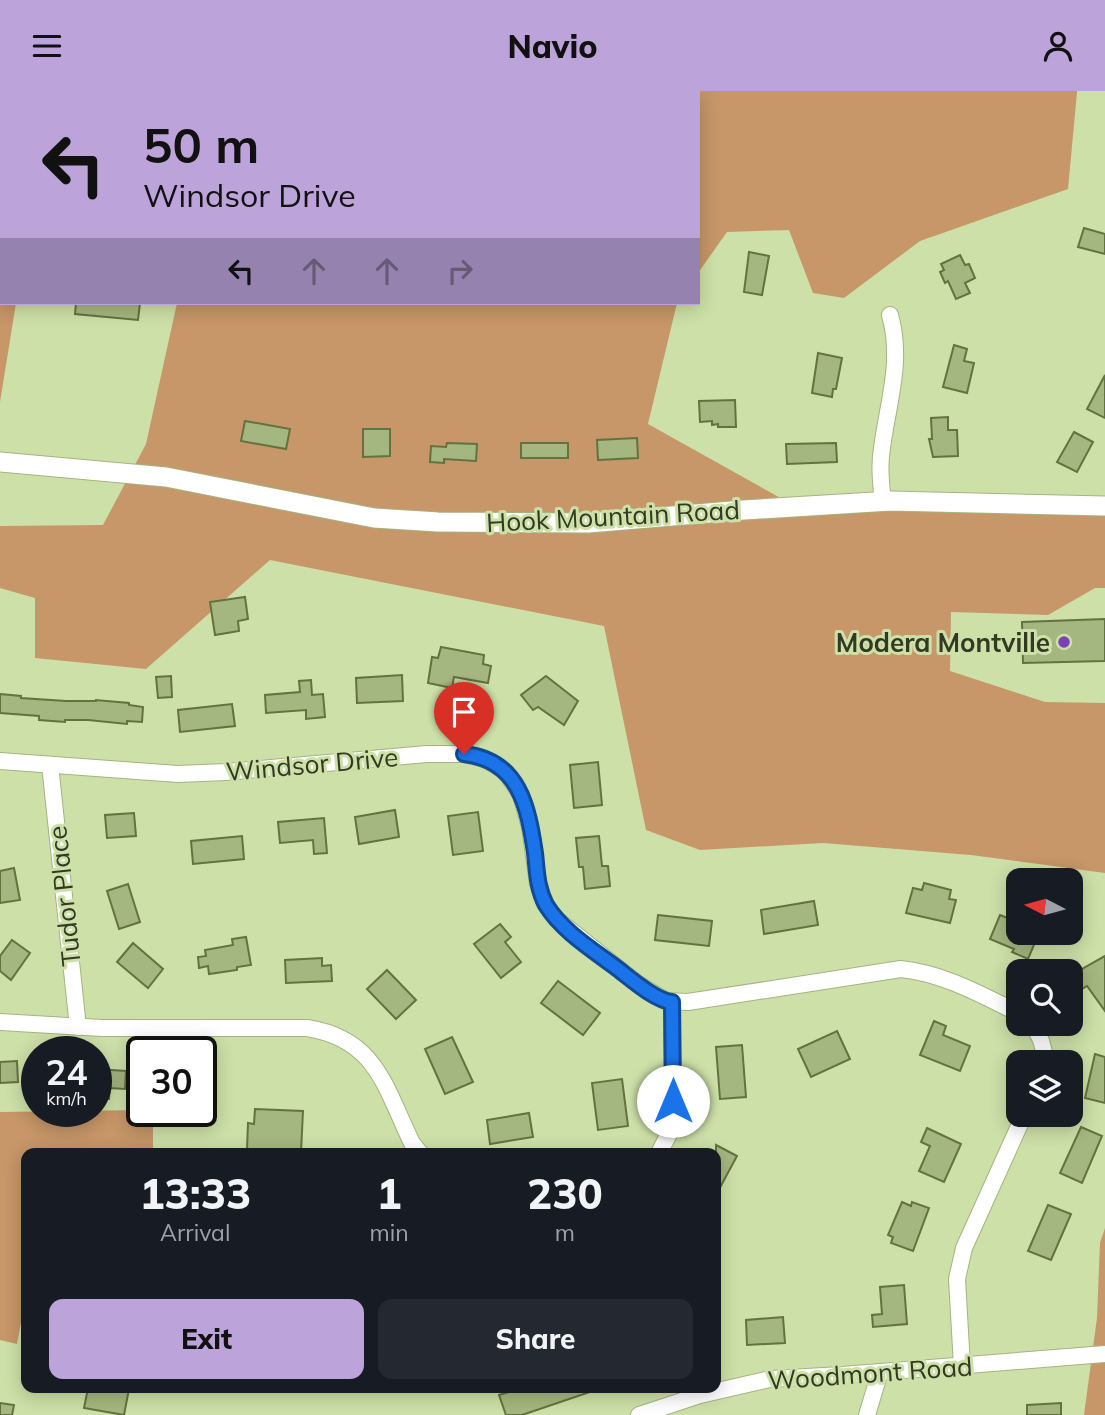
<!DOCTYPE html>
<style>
:root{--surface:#171b24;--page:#242831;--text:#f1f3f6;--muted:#9ea1a6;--accent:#bca3da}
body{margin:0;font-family:Mulish,sans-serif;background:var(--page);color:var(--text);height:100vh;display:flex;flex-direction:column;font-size:26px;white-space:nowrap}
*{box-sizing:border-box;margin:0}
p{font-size:23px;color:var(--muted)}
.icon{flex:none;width:38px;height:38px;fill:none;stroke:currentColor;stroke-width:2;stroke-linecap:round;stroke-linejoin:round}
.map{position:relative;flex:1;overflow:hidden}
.drawer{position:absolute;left:21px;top:1057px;width:700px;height:245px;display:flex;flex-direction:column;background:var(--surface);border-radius:14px;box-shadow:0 4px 18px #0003}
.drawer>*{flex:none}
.hud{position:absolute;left:0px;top:0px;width:700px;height:214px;box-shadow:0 4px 18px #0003;background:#bca3da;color:#111;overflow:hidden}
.needle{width:46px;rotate:276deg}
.fabs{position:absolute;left:1006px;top:777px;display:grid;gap:14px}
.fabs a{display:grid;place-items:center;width:77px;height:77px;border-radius:14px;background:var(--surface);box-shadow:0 4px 18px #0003;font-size:35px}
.speed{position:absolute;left:21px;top:945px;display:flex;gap:14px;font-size:35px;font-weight:700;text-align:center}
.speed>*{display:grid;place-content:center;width:91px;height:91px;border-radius:50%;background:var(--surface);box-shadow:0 4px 18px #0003;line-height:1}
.speed small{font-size:18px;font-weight:400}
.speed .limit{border:4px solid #111;border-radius:10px;background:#fff;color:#111}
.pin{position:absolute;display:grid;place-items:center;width:60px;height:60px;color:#fff;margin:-72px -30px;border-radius:50% 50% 50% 0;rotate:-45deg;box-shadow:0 0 7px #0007}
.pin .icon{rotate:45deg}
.me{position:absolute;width:77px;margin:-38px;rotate:0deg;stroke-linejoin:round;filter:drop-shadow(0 0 5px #0008)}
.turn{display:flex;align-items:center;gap:24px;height:147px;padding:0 28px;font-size:32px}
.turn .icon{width:91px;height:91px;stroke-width:2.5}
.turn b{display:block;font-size:49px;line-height:60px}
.lanes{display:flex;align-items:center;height:66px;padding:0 28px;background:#0003;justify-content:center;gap:35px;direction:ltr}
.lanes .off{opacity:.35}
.eta{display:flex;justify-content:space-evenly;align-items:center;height:119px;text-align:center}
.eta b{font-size:42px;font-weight:800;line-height:49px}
.button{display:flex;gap:14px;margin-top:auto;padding:14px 28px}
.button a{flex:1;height:80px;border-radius:14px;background:var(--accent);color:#111;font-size:28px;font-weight:800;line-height:80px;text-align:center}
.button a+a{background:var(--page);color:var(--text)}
header{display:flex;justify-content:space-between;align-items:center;height:91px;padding:0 28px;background:var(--accent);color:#111;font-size:32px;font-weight:800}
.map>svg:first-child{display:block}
.forest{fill:#c79669}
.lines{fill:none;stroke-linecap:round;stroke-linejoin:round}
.river{stroke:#c48192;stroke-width:24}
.building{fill:#a5b780;stroke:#63733f;stroke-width:2}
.minor-casing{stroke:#a3b57f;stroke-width:18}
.tertiary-casing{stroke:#a3b57f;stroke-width:21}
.minor{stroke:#fff;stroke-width:16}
.tertiary{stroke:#fff;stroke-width:19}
.route-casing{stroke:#114b97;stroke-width:18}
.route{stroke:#1a73e8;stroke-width:12}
.poi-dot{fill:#7b41b7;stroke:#cde0a8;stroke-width:2.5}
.labels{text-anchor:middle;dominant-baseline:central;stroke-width:6;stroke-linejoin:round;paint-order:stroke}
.street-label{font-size:26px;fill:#323a23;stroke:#cde0a8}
.poi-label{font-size:26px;font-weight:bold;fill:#323a23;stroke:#cde0a8;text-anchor:end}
</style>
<header><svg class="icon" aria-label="menu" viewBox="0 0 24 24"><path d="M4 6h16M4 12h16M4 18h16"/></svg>Navio<svg class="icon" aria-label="person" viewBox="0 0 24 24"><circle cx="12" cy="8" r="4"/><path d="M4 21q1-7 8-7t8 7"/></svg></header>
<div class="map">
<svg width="1105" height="1324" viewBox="0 0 1105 1324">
<rect width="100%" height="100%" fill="#cde0a8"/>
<g class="forest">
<path d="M0,0H1077V1L1068,98L920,150L844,207L813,202L789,139L727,141L698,182V2H2L0,166Z"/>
<path d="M0,170L2,212H16L0,311Z"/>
<path d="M177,212H677L648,333L802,419L1105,415V497H1095L1048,524L951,521L950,580L1045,611L1105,612V782L971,764L823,752L700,759L646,739L604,535L270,469L146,578L35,567V507L0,497V435L103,434L146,353Z"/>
<path d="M142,1019L153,1020V1062H26V1204L17,1253L0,1249V1021Z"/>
<path d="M1105,1137V1324H1084L1097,1227L1100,1152Z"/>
</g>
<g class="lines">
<g class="river">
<path d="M210,0V2"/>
<path d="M385,2L386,0"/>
</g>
</g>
<g class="building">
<path d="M1084,137L1105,143V163L1078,156Z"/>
<path d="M749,161L769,165L762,204L744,201Z"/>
<path d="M960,164L965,174L969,173L975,187L965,192L970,202L956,208L948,190L945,192L940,181L944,179L941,173Z"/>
<path d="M76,212H140L138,229L75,223Z"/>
<path d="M954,254L967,258L964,270L974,272L967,302L943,296Z"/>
<path d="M818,262L842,267L836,298H833L832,306L812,302Z"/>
<path d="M1105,284V327L1087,318Z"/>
<path d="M735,309L736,336H718V333L712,334V330L700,331L699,310Z"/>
<path d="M948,326V339H957L958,365L933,366L929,348H932L931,327Z"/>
<path d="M245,330L290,338L286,358L241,350Z"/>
<path d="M363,338H390V365L363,366Z"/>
<path d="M1074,341L1093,351L1077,381L1057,371Z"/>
<path d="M637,347L638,367L598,369L597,349Z"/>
<path d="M447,352L477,353L476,370L444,368V372L430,371L431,355L446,356Z"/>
<rect x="521" y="352" width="47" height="15"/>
<path d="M836,352L837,371L787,373L786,353Z"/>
<path d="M245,506L248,528L238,530L239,540L215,544L210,511Z"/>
<path d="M1105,528V570L1023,572L1022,531Z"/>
<path d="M441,556L484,564L483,573L491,575L488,592L454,586L452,597L428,592L432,566L438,567Z"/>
<path d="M402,584L403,610L357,612L356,587Z"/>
<path d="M171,585L172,606L158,607L156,586Z"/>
<path d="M546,585L578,610L564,634L538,616L533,619L521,604Z"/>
<path d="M311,589L312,604L323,603L325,626L306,628V619L266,622L265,604L300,601L299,590Z"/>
<path d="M0,603L21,605V607L66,610H96V609L129,612V614L143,616L142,631L127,630V633L88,629H65V631L39,629V625L0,622Z"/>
<path d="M232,613L235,635L180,641L178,619Z"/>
<path d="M598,671L602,714L574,717L570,674Z"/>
<path d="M395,719L399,746L359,753L355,726Z"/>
<path d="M478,721L483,760L453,764L448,725Z"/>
<path d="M134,722L136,745L107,747L105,724Z"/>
<path d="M324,727L327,762L314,763L313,749L280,752L278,731Z"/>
<path d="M242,745L244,768L193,773L191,750Z"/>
<path d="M599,745L602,775H608L610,795L585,798L583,776H579L576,747Z"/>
<path d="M14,777L20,809L0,812V780Z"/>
<path d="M924,792L951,799L949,808L956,809L950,832L906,822L913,797L922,799Z"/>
<path d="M128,793L140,831L119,838L107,800Z"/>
<path d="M814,810L818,834L764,843L761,819Z"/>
<path d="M658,824L712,830L709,855L655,849Z"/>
<path d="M1000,824L1018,831V842H1039L1028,868L1012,861L1014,858L990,848Z"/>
<path d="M500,833L511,846L505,851L521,871L501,887L474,853Z"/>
<path d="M246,846L251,874L237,876V879L209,883L208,875L199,877L198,866L206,865L205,859L233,854L232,848Z"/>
<path d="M12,849L30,862L11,889L0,880V865Z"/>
<path d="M133,852L163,878L148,897L117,871Z"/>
<path d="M1105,865V920L1087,895L1082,898L1073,883Z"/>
<path d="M322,867V875L331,874L332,890L286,892L285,869Z"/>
<path d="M387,879L416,909L396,928L367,898Z"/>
<path d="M558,890L600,922L583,944L541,912Z"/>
<path d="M934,930L946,935L943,944L970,955L960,980L920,964Z"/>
<path d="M837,940L850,968L811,986L798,958Z"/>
<path d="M452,946L473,991L445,1003L425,958Z"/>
<path d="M742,954L746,1006L720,1008L716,956Z"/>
<path d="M1095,963L1105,966V1012L1085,1007Z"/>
<path d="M17,970L18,991L0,992V971Z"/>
<path d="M96,978L126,980L125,998L110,997L109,1008L96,1007Z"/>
<path d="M622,988L628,1035L598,1039L592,992Z"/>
<path d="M255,1018L303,1020L301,1061L247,1058L248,1032L254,1033Z"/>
<path d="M529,1022L533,1046L490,1053L487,1029Z"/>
<path d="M1081,1036L1102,1045L1082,1092L1060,1082Z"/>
<path d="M927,1037L961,1053L944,1091L919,1080L930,1055L921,1051Z"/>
<path d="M716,1054L737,1065L716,1104Z"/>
<path d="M902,1111L911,1115L912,1111L929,1117L913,1160L891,1152L893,1146L888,1144Z"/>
<path d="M1048,1114L1071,1123L1051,1169L1028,1160Z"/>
<path d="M904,1194L907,1233L873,1236L872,1224L882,1223L880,1196Z"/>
<path d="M783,1226L785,1252L747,1254L746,1229Z"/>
<path d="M88,1297L129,1298L124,1324L84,1317Z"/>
<path d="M522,1297H595L596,1299L522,1324H506L499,1304Z"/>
<path d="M0,1312L14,1314L12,1324H0Z"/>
<path d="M1061,1312V1324H1027V1314Z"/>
</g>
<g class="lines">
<defs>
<g id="minor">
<path d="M883,411C881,393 879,375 882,357C888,311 903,270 890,224"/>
<path d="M0,670L178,683L226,681L427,663H464L485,668L505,680L521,704L530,736L538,793L545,812L555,827L638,893L666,910L688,911L901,878C942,882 982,904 1018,922"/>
<path d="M50,674L78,936"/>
<path d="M0,931L102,937H307C377,948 385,997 412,1052L420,1062"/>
<path d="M1031,933C1040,943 1045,957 1044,971"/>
<path d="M659,1062L673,1035L672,911"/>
<path d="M962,1275L957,1188L964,1157L1024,1024"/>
<path d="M639,1324L700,1304L770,1288L842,1284L1105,1263"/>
<path d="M867,1324L880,1281"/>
</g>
<path id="tertiary" d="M0,371L166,386L374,427L438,431L588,432L744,419L890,410L1105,415"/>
</defs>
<use href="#minor" class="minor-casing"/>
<use href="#tertiary" class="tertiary-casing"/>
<use href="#minor" class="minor"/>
<use href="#tertiary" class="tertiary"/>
</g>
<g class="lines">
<defs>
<path id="route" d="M464,663C519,669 528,715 535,762C537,780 537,797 546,814C563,841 593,859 618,878C631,888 656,910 672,911L673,1010"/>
</defs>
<use href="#route" class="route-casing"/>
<use href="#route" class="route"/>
</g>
<circle class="poi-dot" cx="1064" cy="551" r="7"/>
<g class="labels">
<g class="street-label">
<text transform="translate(613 425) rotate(-3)">Hook Mountain Road</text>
<text transform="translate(312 673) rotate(-5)">Windsor Drive</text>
<text transform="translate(64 805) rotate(-96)">Tudor Place</text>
<text transform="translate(870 1282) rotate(-4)">Woodmont Road</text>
</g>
<g class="poi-label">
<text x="1050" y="551">Modera Montville</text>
</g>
</g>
</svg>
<div class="fabs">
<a><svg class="needle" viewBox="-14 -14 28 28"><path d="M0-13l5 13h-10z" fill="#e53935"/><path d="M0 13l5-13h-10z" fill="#9ea1a6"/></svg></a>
<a><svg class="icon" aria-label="search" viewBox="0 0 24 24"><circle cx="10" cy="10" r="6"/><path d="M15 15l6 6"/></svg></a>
<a><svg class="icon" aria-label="layers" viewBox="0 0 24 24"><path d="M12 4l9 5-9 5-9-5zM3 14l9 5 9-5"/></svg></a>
</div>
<div class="speed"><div>24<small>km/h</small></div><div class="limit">30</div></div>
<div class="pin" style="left:464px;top:663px;background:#d93025"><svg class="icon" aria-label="arrive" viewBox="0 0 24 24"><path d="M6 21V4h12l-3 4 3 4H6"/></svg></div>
<svg class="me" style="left:673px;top:1010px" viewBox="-20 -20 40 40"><circle r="19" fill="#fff"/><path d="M0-13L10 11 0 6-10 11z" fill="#1a73e8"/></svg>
<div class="hud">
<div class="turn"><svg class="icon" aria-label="left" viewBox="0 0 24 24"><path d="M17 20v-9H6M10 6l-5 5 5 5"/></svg><div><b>50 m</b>Windsor Drive</div></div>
<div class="lanes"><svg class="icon" aria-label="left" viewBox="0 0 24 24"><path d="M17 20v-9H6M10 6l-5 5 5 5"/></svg><svg class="icon off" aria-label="ahead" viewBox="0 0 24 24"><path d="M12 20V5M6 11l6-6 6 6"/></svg><svg class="icon off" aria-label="ahead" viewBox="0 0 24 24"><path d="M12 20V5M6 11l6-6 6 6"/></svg><svg class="icon off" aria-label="right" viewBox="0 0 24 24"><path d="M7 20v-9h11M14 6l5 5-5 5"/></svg></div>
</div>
<section class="drawer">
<div class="eta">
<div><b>13:33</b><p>Arrival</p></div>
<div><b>1</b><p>min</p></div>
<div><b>230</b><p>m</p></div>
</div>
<div class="button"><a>Exit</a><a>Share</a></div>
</section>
</div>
